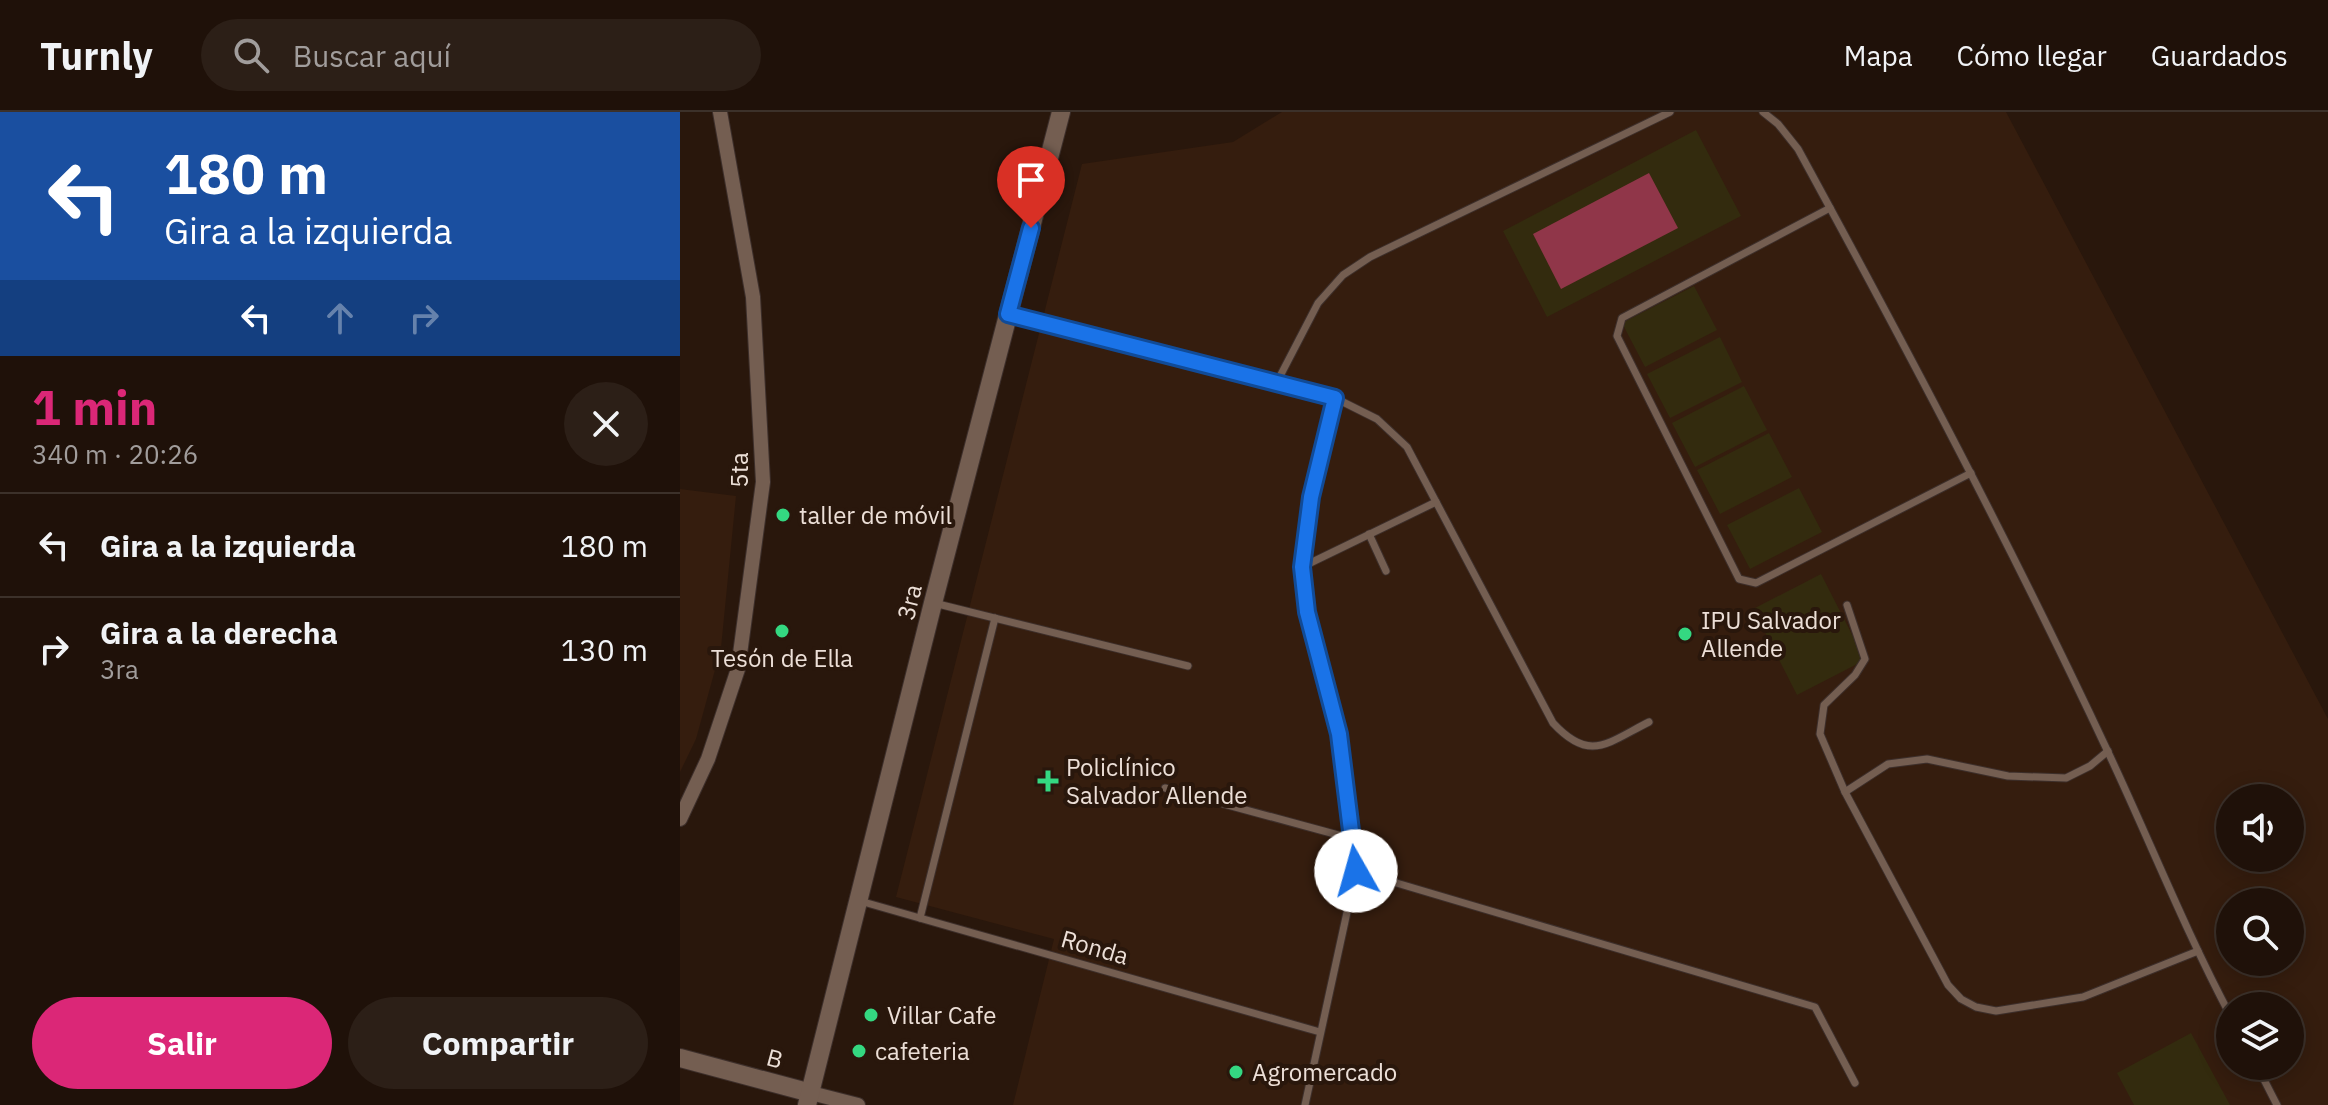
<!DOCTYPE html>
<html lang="es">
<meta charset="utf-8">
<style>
:root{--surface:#1f1109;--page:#2c1f17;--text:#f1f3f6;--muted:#a19d9c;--line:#3c312a;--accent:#db2777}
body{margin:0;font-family:"IBM Plex Sans",sans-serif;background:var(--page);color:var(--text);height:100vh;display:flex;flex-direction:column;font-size:30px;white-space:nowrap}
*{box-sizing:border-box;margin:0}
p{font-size:26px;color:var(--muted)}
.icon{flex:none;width:44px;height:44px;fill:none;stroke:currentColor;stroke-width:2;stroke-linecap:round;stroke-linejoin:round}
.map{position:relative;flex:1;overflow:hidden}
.drawer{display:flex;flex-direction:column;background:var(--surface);width:680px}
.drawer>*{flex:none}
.hud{background:#1a4fa0;color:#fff;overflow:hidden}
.fabs{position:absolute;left:1536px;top:672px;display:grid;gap:16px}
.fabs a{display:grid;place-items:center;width:88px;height:88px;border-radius:50%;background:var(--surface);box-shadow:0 4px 20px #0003,0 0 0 2px var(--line);font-size:40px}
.pin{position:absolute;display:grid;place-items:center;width:68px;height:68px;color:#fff;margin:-82px -34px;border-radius:50% 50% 50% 0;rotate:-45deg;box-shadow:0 0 8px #0007}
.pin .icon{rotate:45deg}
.me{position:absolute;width:88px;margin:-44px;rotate:353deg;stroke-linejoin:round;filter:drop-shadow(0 0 6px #0008)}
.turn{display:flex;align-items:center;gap:28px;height:168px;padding:0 32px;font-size:36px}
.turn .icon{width:104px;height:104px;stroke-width:2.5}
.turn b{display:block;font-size:56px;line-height:68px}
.lanes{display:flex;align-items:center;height:76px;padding:0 32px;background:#0003;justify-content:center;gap:40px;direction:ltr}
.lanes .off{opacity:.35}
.round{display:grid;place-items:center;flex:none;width:84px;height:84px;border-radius:42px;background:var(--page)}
.overview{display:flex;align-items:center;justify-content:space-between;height:136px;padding:0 32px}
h1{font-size:48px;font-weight:700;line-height:60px;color:var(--accent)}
.action{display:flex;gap:16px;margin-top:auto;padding:16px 32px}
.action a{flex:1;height:92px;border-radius:48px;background:var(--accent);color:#fff;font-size:32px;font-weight:700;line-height:92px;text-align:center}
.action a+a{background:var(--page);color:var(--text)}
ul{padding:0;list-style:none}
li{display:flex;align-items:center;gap:24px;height:104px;padding:0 32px;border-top:2px solid var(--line)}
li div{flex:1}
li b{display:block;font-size:30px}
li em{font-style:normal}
header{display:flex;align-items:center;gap:48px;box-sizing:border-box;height:112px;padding:0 40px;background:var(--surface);border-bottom:2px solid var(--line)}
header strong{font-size:38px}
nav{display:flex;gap:44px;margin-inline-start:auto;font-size:28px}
.search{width:560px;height:72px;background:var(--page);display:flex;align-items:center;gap:20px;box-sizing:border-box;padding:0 28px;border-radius:44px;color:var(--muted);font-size:30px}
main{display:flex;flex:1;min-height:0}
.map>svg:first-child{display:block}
.built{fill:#351d0e;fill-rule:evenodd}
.green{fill:#332b0e}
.water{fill:#903649}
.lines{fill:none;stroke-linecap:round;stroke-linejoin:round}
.service-casing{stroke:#3d2f2b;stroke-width:9}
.minor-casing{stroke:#3d2f2b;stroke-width:16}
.tertiary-casing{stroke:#3d2f2b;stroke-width:20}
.service{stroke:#745e51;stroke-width:7}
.minor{stroke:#745e51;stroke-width:14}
.tertiary{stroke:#745e51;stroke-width:18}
.route-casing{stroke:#114b97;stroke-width:20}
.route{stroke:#1a73e8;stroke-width:14}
.poi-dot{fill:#34d881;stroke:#29170c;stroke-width:3}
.labels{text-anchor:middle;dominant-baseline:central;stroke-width:8;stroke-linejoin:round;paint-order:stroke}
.street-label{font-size:24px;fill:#ecdfd7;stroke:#29170c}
.poi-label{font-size:24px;fill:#ecdfd7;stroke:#29170c;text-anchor:start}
</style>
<header>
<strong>Turnly</strong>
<div class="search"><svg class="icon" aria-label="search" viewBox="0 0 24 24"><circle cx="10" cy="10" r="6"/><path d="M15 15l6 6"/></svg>Buscar aquí</div>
<nav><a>Mapa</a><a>Cómo llegar</a><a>Guardados</a></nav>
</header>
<main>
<section class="drawer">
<div class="hud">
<div class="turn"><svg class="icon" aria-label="left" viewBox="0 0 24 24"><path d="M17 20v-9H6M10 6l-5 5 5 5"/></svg><div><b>180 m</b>Gira a la izquierda</div></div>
<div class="lanes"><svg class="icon" aria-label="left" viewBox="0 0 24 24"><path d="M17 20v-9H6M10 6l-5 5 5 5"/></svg><svg class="icon off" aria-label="ahead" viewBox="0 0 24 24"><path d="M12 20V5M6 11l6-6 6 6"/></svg><svg class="icon off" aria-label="right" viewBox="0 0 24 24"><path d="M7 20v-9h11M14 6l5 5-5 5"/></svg></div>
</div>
<div class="overview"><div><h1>1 min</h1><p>340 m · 20:26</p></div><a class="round"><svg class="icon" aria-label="close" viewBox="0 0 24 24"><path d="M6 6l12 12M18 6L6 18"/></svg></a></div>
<ul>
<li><svg class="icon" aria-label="left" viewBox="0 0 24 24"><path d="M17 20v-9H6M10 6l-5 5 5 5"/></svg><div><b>Gira a la izquierda</b></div><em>180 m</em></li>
<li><svg class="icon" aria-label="right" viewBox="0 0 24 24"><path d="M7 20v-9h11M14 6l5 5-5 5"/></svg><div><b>Gira a la derecha</b><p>3ra</p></div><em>130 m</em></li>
</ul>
<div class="action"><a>Salir</a><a>Compartir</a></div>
</section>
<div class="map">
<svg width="1648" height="993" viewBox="0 0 1648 993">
<rect width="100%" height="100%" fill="#29170c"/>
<g class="built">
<path d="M602,0H1326L1648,607V993H333L374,827L216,785L402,52L553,30ZM1550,686H1610V746H1550ZM1550,790H1610V850H1550ZM1550,894H1610V954H1550Z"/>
<path d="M0,377L56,384L41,536L16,627L0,660Z"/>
</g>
<g class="green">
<path d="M1016,18L1061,104L867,205L823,119Z"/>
<path d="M1014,174L1037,218L965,255L942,211Z"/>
<path d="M1040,225L1062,270L990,306L967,262Z"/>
<path d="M1064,274L1087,318L1015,355L992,311Z"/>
<path d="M1089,321L1112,365L1040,402L1017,358Z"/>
<path d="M1119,376L1142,420L1070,457L1047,413Z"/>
<path d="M1141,462L1185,548L1117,583L1073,497Z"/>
<path d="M1511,921L1550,993H1454L1437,961Z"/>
</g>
<path class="water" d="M969,61L998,116L881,177L853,122Z"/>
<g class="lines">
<defs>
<g id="service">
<path d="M1083,0L1098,12L1118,37C1226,235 1332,435 1428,640C1469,727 1505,818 1550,903"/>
<path d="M1150,96L942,206L937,224L1059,467L1076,471L1291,361"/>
<path d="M330,203L655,286L697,307L727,335L873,611C910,651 927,631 969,610"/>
<path d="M597,270L638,191L663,163L690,145L990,0"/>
<path d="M689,422L706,459"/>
<path d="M622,455L756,390"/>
<path d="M254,491L508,554"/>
<path d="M1167,493L1185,547L1175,563L1144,593L1140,622L1165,680L1268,873L1281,887L1296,895L1316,899L1403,885L1518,839"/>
<path d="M485,676L673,727"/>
<path d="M1165,680L1208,652L1247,647L1328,664L1386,666L1410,654L1428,639"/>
<path d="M676,759L1135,895L1175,971"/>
<path d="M180,789L640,920"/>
<path d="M240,806L315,506"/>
<path d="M1577,954L1597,993"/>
<path d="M625,993L676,759L659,622L627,500L622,455L631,385L655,286"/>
</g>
<g id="minor">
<path d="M0,707L28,647L58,557L83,370L73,185L40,0"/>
<path d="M131,981L178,993"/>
</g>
<g id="tertiary">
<path d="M0,946L131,981"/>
<path d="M127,993L253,491L381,0"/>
</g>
</defs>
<use href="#service" class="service-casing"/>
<use href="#minor" class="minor-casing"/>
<use href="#tertiary" class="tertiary-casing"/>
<use href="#service" class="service"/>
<use href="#minor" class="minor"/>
<use href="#tertiary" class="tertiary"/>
</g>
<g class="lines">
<defs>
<path id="route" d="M351,116L328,202L655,286L631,385L622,455L627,500L659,622L676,759"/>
</defs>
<use href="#route" class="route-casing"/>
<use href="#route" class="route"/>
</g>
<g class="poi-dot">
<circle cx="103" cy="403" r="8"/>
<circle cx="102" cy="519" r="8"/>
<circle cx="1005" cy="522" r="8"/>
<path d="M364 657h8v8h8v8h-8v8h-8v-8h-8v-8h8z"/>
<circle cx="191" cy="903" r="8"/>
<circle cx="179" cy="939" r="8"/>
<circle cx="556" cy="960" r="8"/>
</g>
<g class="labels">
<g class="street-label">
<text transform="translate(59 358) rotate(-90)">5ta</text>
<text transform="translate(229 490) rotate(-76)">3ra</text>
<text transform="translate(415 835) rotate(16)">Ronda</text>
<text transform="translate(95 946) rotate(15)">B</text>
</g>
<g class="poi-label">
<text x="119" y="403">taller de móvil</text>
<text x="1021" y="508">IPU Salvador<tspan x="1021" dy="28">Allende</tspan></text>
<text x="102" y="546" text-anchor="middle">Tesón de Ella</text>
<text x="386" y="655">Policlínico<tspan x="386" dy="28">Salvador Allende</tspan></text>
<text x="207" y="903">Villar Cafe</text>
<text x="195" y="939">cafeteria</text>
<text x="572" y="960">Agromercado</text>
</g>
</g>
</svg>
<div class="fabs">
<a><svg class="icon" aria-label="sound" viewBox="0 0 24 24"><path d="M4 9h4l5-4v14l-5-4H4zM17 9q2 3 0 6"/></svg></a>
<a><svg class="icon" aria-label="search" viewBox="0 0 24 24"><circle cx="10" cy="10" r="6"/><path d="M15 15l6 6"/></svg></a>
<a><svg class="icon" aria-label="layers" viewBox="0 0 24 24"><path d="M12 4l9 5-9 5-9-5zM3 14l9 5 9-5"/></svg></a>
</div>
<div class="pin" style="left:351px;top:116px;background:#d93025"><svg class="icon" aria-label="arrive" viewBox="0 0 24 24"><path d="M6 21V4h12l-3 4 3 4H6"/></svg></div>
<svg class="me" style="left:676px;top:759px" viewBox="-20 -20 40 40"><circle r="19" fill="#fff"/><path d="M0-13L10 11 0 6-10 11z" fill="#1a73e8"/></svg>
</div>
</main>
